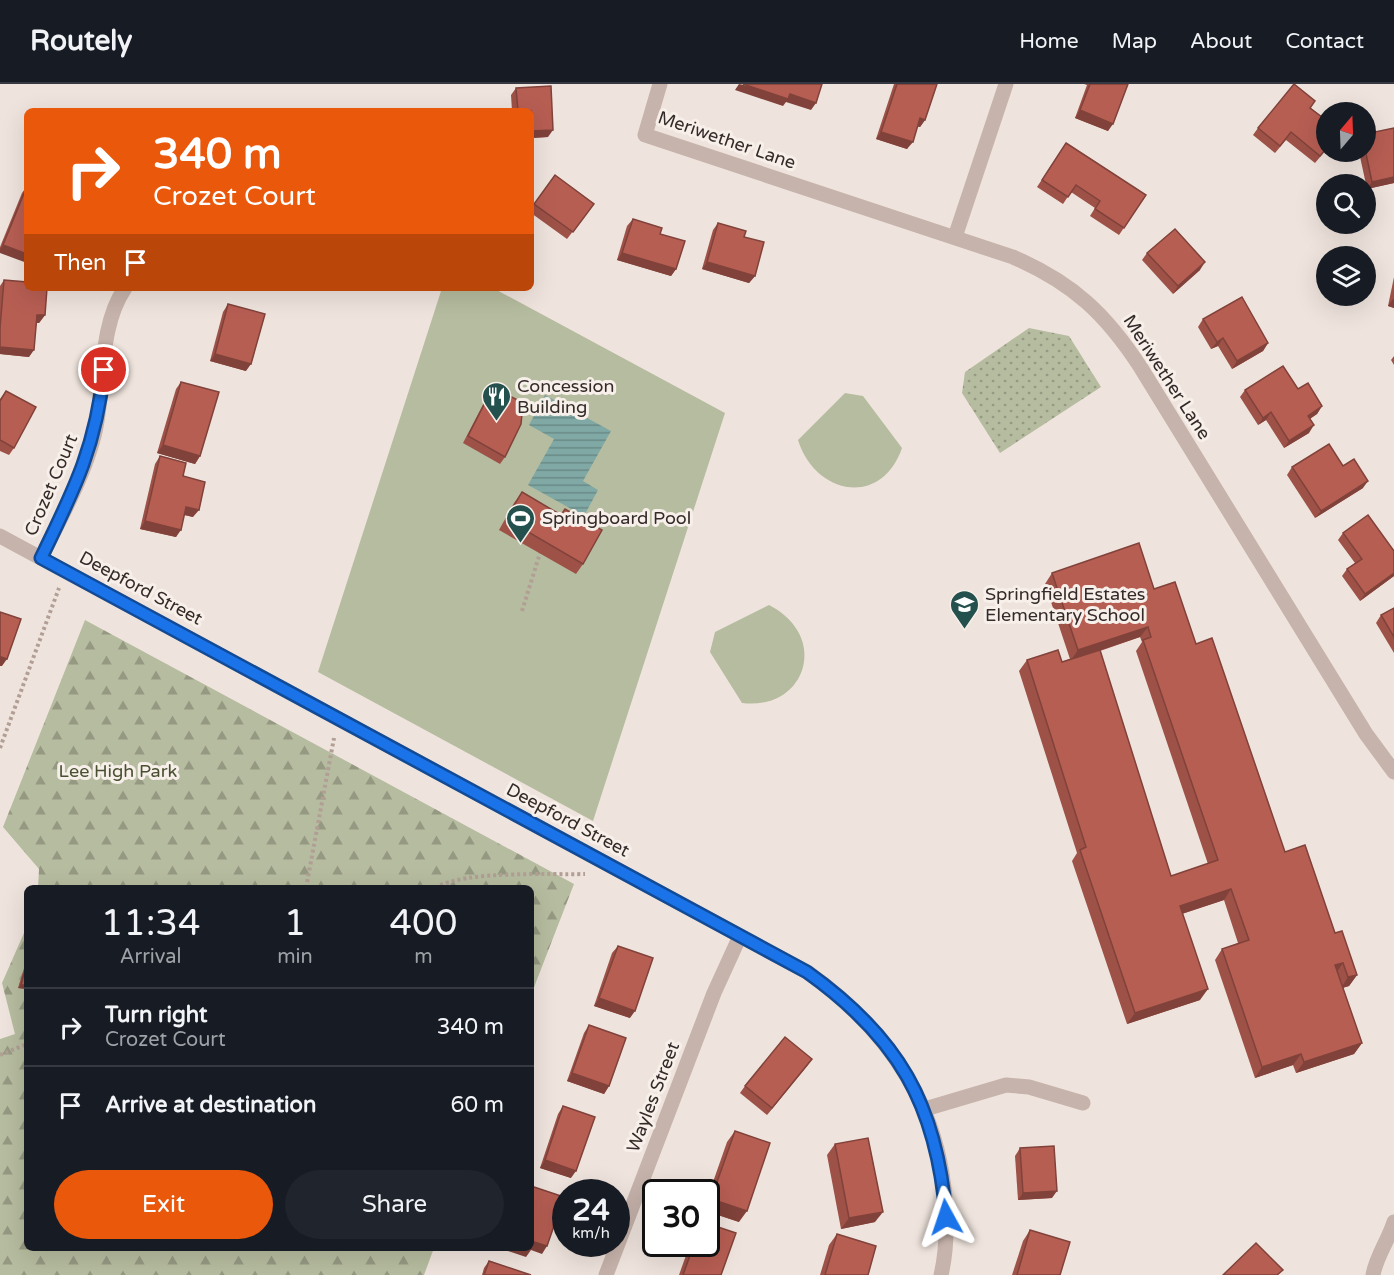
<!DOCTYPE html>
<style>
:root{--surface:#171b24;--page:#20242c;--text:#f1f3f6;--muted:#9ea1a6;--line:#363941;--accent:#ea580c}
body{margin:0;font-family:"Varela Round",sans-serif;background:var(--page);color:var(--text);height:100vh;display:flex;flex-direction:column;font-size:22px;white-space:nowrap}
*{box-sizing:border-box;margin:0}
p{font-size:20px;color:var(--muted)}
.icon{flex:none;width:33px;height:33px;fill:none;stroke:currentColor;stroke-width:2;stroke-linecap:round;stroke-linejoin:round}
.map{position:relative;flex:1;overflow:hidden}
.drawer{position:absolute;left:24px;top:801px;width:510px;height:366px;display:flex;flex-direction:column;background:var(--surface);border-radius:9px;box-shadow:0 6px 24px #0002}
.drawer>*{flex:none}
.banner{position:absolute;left:24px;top:24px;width:510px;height:183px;border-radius:9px;box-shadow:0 6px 24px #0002;background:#ea580c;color:#fff;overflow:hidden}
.needle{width:39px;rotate:19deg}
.buttons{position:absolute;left:1316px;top:18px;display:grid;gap:12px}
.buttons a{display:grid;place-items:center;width:60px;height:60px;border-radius:50%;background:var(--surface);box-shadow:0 6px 24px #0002;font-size:30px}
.speed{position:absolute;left:552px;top:1095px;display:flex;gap:12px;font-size:30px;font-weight:700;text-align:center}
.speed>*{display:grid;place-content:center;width:78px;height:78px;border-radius:50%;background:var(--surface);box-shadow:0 6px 24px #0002;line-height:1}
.speed small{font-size:15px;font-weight:400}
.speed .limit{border:3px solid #111;border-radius:9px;background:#fff;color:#111}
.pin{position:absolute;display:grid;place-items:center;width:51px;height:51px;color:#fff;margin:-26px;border:3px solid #fff;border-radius:50%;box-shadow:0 2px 6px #0007}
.me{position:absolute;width:66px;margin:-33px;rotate:355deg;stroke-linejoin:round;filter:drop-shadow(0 0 4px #0008)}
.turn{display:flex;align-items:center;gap:21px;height:126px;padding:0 30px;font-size:27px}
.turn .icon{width:78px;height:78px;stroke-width:2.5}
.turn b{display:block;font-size:42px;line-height:51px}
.then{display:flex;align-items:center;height:57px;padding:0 30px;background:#0003;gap:12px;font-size:22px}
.eta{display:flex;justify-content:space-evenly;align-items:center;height:102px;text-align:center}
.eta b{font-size:36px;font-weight:600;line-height:42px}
.cta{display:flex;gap:12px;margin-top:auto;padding:12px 30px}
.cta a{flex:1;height:69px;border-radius:36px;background:var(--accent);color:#fff;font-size:24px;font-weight:600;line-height:69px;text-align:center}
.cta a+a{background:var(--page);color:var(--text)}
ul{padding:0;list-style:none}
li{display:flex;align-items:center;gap:18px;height:78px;padding:0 30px;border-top:2px solid var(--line)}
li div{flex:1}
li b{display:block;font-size:22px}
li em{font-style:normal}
header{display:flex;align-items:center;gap:36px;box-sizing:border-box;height:84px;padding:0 30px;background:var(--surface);border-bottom:2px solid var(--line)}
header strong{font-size:28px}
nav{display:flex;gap:33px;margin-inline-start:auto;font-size:21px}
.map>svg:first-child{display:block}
.grass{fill:url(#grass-dots)}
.forest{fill:url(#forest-firs)}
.pitch{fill:#b6bc9f}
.water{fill:url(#water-rules)}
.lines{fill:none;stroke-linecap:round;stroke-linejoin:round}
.path{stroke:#b19e95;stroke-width:4;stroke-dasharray:3 3;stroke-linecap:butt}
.street{stroke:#c6b3ab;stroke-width:15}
.wall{fill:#9d5147;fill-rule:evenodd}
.shaded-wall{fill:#80423a}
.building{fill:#b75e53;stroke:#80423a;stroke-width:1.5}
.route-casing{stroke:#114b97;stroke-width:15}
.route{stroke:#1a73e8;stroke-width:10}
.labels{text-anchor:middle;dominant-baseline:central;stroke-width:6;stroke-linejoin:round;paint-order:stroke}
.street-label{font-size:18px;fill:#342b29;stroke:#f7efe9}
.poi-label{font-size:18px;fill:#342b29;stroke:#f7efe9;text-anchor:start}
.park-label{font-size:18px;fill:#485030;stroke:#f7efe9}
</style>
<header>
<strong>Routely</strong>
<nav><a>Home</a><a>Map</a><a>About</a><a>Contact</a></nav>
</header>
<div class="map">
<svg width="1394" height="1191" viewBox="0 0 1394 1191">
<defs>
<pattern id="grass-dots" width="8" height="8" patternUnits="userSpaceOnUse" patternTransform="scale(1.5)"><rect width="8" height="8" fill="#b6bc9f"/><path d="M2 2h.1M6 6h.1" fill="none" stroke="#959982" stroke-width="1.8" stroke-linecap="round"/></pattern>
<pattern id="forest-firs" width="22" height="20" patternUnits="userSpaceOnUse" patternTransform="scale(1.5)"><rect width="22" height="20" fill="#b6bc9f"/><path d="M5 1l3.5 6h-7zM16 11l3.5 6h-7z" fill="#959982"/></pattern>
<pattern id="water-rules" width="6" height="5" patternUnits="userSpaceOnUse" patternTransform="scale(1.5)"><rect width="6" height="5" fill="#80a9a5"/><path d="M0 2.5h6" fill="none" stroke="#6a8a86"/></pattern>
</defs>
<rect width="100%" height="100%" fill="#efe4dd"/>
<path class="grass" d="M1029,244L1069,252L1101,303L1000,369L962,309L965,288Z"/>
<g class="forest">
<path d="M85,536L574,800L531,911V804H38L39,785L3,743Z"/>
<path d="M27,842V1164H434L424,1191H0V955L15,950L2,899Z"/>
</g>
<g class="pitch">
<path d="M442,204H493L725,329L593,737L318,588Z"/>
<path d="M845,309L863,312L902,364C881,424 815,411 798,356Z"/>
<path d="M769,521C831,553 805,627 742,619L710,568L715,548Z"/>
</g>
<path class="water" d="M545,311L611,347L583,397L598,406L584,432L528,401L554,355L529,341Z"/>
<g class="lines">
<g class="path">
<path d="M522,527L540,469"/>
<path d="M0,664L59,504"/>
<path d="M306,804L334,654"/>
<path d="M435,804C465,786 548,791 585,790"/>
<path d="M0,971L27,960"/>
</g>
<g class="street">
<path d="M660,0L645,51L1013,173C1073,199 1106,230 1141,284L1366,650L1394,688"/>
<path d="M955,153L1006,0"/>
<path d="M0,452L807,888C885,943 937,1016 945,1114C947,1139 947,1166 941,1191"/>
<path d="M41,474C60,434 83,395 94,352C106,305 97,245 125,204"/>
<path d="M925,1025L1006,1001L1029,1003L1083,1019"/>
<path d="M606,1191L714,909L740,852"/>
<path d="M1373,1191C1376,1173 1388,1157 1394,1138"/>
</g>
</g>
<g class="wall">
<path d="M894,0H937L925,36L920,43L918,42L907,65L876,55Z"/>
<path d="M1084,0H1128L1108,47L1075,34L1087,1Z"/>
<path d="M516,4L548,53L531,54V27H512L511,11Z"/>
<path d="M1311,24L1326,36V66L1315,79L1286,56L1275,69L1253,51L1258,44Z"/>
<path d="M1365,50L1394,99L1367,105L1359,68H1365Z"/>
<path d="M1066,59L1146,111L1119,151L1090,132L1095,124L1071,108L1063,120L1037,103Z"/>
<path d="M555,91L594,120L567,155L531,129V124Z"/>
<path d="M27,102L0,169V163L22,109Z"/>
<path d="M633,135L660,150L676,185L671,192L617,176L627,142Z"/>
<path d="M718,139L744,153L755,192L749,199L702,185L713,146Z"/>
<path d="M1147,169L1200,186L1173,210L1142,176Z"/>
<path d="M1394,193V224L1388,222Z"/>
<path d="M4,196L45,231L39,239H37L29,273L0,270V202Z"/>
<path d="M228,220L246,287L210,277L223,228Z"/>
<path d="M1203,235L1268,259L1263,267L1232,285L1218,262L1211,265L1198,243Z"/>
<path d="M1394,272V281L1391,276Z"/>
<path d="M181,298L200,372L195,380L157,369L176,305Z"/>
<path d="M493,303L505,373L500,380L463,359L488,311Z"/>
<path d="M1298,305L1322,322L1317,330L1310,335L1309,349L1284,364L1266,336L1258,341L1240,313L1245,306Z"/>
<path d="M6,307L14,364L9,371L0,367V315Z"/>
<path d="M160,372L183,392L193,433L184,431L176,453L140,445L155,380Z"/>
<path d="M1343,382L1363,404L1315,434L1287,391L1292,383Z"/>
<path d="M522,408L561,431L565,425L583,480L576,490L499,446L514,419Z"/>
<path d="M1343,449L1394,492L1360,517L1342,492L1347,485L1355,479L1338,456Z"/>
<path d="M1052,489L1154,505L1196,560L1285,768L1335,849L1357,891L1349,902L1343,904L1362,959L1354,970L1296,989L1293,981L1255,994L1215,876L1222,865L1238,859L1224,816L1182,830L1200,916L1127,940L1072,777L1077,769L1019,587L1027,576L1062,578L1070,575L1045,500ZM1140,553L1142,558L1136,567L1208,780L1171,792L1100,567Z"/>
<path d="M1394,524V569L1376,539L1381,531Z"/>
<path d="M618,862L630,934L594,922L612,869Z"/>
<path d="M27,878V905L18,904L25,881Z"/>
<path d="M589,941L609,1002L604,1010L567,997L584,949Z"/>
<path d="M812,975L767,1031L740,1009L745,1002Z"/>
<path d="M563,1022L571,1094L540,1084L558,1030Z"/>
<path d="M735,1047L739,1138L706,1127V1118L727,1058Z"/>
<path d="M835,1060L875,1138L841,1145L827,1071Z"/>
<path d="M1020,1064L1052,1114L1018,1116L1015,1072Z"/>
<path d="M1030,1146L1060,1191H1012L1023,1157Z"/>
<path d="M837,1150L868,1191H820L829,1161Z"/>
<path d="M690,1160H706L721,1191H679Z"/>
<path d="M489,1177L531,1191H482L484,1184Z"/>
</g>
<g class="shaded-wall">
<path d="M739,0L790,10L816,19L811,26L786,18L783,22L735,6Z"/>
<path d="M1080,26L1113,40L1108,47L1075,34Z"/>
<path d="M920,34L925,36L920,43L915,42Z"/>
<path d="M553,46L548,53L531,54V47Z"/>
<path d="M881,48L913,58L907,65L876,55Z"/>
<path d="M1394,93V99L1367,105L1372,98Z"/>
<path d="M3,161L27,170V179L0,169V165Z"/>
<path d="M622,169L676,185L671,192L617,176Z"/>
<path d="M707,178L755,192L749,199L702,185Z"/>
<path d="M1205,178L1200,186L1173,210L1178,202Z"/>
<path d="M1393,215H1394V224L1388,222Z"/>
<path d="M37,231H45L39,239L32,238Z"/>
<path d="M1223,254L1218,262L1211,265L1217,258Z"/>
<path d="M1268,259L1263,267L1232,285L1237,277Z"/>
<path d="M0,263L34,266L29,273L0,270Z"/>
<path d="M215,270L251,280L246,287L210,277Z"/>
<path d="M1322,322L1317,330L1303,339L1308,332Z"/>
<path d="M1271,328L1266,336L1258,341L1263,334Z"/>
<path d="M1314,341L1309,349L1284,364L1289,357Z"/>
<path d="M163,361L200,372L195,380L157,369Z"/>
<path d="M1368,397L1363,404L1315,434L1321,427Z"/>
<path d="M186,423L199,426L193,433L181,430Z"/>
<path d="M145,437L181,446L176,453L140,445Z"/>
<path d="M1394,489V492L1360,517L1365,510Z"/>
<path d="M1148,543L1140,553L1071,576L1078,566Z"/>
<path d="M1,573L7,575L2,582H0V575Z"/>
<path d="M1231,805L1224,816L1172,833L1180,822Z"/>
<path d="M1343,879L1336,889L1335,881Z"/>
<path d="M1357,891L1349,902L1341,904L1348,893Z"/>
<path d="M21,901H27V905L18,904Z"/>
<path d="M1208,905L1200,916L1127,940L1135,929Z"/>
<path d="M599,914L635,927L630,934L594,922Z"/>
<path d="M1362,959L1354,970L1296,989L1304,978Z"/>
<path d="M1301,970L1293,981L1255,994L1262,983Z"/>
<path d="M812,975L807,982L767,1031L772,1024Z"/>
<path d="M572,989L609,1002L604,1010L567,997Z"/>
<path d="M545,1076L576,1087L571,1094L540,1084Z"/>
<path d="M1057,1107L1052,1114L1018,1116L1023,1109Z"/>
<path d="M711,1115L747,1127L739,1138L706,1127V1122Z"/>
<path d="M883,1128L875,1138L841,1145L849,1134Z"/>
<path d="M534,1158L547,1162L542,1170L531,1166L526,1173L505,1166L506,1164H527Z"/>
</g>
<g class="building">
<path d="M743,0H822L816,19L790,10L788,15Z"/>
<path d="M897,0H937L925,36L920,34L913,58L881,48Z"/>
<path d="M1090,0H1128L1113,40L1080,26Z"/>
<path d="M1294,0L1315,17L1310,24L1326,36V65L1320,72L1291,48L1280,62L1258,44Z"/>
<path d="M551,2L553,46L531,47V27H518L516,4Z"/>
<path d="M1394,44V93L1372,98L1365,65V50Z"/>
<path d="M1066,59L1146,111L1124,144L1095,125L1100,117L1076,101L1068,113L1042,96Z"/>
<path d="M555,91L594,120L573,148L534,120Z"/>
<path d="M27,102V170L3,161Z"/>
<path d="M633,135L662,144L660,150L685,157L676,185L622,169Z"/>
<path d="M718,139L746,147L744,153L764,158L755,192L707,178Z"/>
<path d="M1175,145L1205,178L1178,202L1147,169Z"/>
<path d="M4,196L27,198V204H47L45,231H37L34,266L0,263V244Z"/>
<path d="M1242,213L1268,259L1237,277L1223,254L1217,258L1203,235Z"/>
<path d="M228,220L265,230L251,280L215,270Z"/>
<path d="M1283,282L1298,305L1308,299L1322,322L1308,332L1314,341L1289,357L1271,328L1263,334L1245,306Z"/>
<path d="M181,298L219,308L200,372L163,361Z"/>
<path d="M493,303L523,319L521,340L505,373L468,352Z"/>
<path d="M6,307L36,323L14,364L0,356V317Z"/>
<path d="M1329,360L1343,382L1354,375L1368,397L1321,427L1292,383Z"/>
<path d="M160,372L186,379L183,392L205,398L199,426L186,423L181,446L145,437Z"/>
<path d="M522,408L561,431L565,425L602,446L583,480L506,435Z"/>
<path d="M1368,431L1394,467V489L1365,510L1347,485L1362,475L1343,449Z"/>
<path d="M1139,459L1154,505L1175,498L1196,560L1212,554L1285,768L1305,761L1335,849L1342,847L1357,891L1348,893L1343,879L1335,881L1362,959L1304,978L1301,970L1262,983L1222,865L1249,856L1231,805L1180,822L1208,905L1135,929L1080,766L1086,763L1027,576L1058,566L1062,578L1100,566L1171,792L1218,776L1143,556L1151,553L1148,543L1078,566L1052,489Z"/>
<path d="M1394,524V553L1381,531Z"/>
<path d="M0,528L21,535L7,575L1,573L0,576Z"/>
<path d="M618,862L653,874L635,927L599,914Z"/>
<path d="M27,879V901H21Z"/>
<path d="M589,941L626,954L609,1002L572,989Z"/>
<path d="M785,953L812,975L772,1024L745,1002Z"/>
<path d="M563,1022L595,1033L576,1087L545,1076Z"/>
<path d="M735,1047L770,1059L747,1127L711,1115Z"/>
<path d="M868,1054L883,1128L849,1134L835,1060Z"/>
<path d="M1054,1062L1057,1107L1023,1109L1020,1064Z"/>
<path d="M531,1102L564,1113L547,1162L534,1158L531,1165L527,1164H531Z"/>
<path d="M706,1139L736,1149L721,1191H683L694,1160H706Z"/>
<path d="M1030,1146L1070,1158L1060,1191H1017Z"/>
<path d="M837,1150L876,1162L868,1191H825Z"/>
<path d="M1256,1159L1283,1186L1277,1191H1223Z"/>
<path d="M489,1177L531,1191H484Z"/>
</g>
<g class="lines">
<defs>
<path id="route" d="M104,286C96,363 74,406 41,474L807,888C898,953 937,1020 946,1133"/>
</defs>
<use href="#route" class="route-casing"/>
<use href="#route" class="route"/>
</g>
<defs>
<symbol id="restaurant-pin" viewBox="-11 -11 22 30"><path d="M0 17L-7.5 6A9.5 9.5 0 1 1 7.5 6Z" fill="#24514e" stroke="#f7efe9"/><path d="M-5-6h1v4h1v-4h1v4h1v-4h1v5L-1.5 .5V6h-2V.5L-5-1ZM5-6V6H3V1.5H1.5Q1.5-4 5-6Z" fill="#fff"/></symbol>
<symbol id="stadium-pin" viewBox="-11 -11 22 30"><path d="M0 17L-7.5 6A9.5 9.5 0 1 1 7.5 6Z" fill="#24514e" stroke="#f7efe9"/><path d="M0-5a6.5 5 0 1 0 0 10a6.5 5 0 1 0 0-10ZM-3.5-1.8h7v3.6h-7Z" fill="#fff"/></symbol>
<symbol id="school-pin" viewBox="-11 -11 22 30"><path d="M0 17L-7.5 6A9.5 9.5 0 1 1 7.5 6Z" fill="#24514e" stroke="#f7efe9"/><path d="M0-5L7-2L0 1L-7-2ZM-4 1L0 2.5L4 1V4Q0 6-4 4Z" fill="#fff"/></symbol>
</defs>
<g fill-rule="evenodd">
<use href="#restaurant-pin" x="480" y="296" width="33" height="45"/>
<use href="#stadium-pin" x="504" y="418" width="33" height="45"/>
<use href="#school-pin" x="948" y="504" width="33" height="45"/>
</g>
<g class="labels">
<g class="street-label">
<text transform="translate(727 56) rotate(19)">Meriwether Lane</text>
<text transform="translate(1167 293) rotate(57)">Meriwether Lane</text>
<text transform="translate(51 401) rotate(-67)">Crozet Court</text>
<text transform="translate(141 504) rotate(28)">Deepford Street</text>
<text transform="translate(568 736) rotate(28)">Deepford Street</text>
<text transform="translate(653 1013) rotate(-69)">Wayles Street</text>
</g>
<g class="poi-label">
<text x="517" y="302">Concession<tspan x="517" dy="21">Building</tspan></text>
<text x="542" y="434">Springboard Pool</text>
<text x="985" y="510">Springfield Estates<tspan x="985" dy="21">Elementary School</tspan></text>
</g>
<g class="park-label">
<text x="118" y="687">Lee High Park</text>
</g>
</g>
</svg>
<div class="buttons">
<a><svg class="needle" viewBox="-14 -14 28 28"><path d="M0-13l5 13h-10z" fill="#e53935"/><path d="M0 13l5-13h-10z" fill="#9ea1a6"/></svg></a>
<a><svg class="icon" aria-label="search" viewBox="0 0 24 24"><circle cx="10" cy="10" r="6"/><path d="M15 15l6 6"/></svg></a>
<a><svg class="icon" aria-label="layers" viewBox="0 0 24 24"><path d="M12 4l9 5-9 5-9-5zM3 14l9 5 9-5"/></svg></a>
</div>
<div class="speed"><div>24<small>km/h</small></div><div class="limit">30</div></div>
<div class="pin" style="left:104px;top:286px;background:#d93025"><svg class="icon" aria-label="arrive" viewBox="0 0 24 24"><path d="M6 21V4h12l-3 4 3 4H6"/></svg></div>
<svg class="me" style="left:946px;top:1133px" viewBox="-20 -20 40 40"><path d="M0-17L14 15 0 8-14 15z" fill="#1a73e8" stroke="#fff" stroke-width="4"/></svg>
<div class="banner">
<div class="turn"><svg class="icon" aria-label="right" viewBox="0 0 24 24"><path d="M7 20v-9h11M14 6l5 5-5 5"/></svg><div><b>340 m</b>Crozet Court</div></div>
<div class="then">Then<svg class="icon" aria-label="arrive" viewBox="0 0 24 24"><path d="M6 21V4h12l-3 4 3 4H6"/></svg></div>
</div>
<section class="drawer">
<div class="eta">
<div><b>11:34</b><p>Arrival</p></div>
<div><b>1</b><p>min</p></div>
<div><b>400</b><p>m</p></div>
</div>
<ul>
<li><svg class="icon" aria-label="right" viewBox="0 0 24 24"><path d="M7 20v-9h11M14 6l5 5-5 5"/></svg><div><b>Turn right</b><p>Crozet Court</p></div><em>340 m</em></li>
<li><svg class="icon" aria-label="arrive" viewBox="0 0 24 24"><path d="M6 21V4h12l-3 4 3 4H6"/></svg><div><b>Arrive at destination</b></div><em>60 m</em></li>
</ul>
<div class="cta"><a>Exit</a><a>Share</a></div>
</section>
</div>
